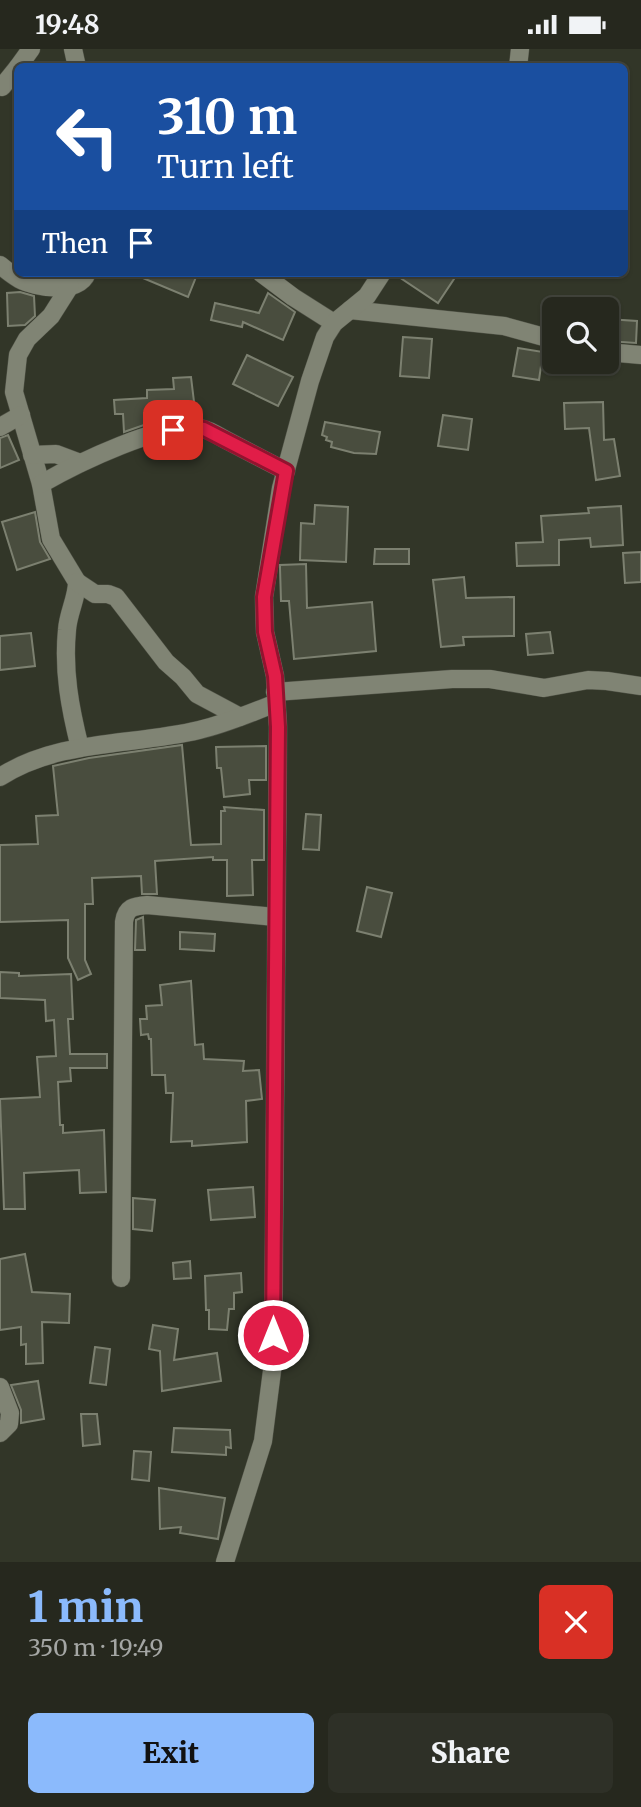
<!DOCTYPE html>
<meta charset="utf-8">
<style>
:root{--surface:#26281e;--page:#2e3027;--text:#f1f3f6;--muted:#a4a6a4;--line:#42443c;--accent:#8bbafc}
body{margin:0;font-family:Merriweather,serif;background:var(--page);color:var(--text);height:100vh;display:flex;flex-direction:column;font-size:26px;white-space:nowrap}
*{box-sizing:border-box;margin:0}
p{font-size:23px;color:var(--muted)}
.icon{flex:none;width:38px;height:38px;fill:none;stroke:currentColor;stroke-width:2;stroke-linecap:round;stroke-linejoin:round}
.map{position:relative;height:1513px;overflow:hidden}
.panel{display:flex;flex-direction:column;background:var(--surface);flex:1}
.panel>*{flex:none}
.top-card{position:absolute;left:14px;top:14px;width:614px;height:214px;border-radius:10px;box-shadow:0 2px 5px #0004,0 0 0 2px var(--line);background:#1a4fa0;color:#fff;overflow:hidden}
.fabs{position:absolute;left:542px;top:248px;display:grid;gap:14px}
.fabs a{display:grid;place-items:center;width:77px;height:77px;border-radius:10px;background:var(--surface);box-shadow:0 2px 5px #0004,0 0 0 2px var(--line);font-size:35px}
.pin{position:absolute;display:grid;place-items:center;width:60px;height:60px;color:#fff;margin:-30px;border-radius:14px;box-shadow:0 4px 10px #0006}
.me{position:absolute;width:77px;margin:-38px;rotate:0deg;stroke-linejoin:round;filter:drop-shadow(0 0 5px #0008)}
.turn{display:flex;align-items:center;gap:24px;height:147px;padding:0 28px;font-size:32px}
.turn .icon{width:91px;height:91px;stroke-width:2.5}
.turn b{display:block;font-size:49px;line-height:60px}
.then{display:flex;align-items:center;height:66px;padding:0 28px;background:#0003;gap:14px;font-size:26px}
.round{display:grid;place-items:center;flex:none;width:74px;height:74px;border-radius:10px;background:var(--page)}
.summary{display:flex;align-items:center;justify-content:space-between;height:119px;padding:0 28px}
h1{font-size:42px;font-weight:800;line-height:52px;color:var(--accent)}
.cta{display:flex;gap:14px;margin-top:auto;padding:14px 28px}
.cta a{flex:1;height:80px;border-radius:10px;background:var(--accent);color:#111;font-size:28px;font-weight:800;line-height:80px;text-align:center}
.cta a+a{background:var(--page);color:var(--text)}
.status{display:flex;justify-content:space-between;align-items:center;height:49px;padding:0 35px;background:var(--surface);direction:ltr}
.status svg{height:19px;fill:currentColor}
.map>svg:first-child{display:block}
.building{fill:#494d3e;stroke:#7c8070;stroke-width:2}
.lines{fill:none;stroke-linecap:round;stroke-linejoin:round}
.minor-casing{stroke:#505347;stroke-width:19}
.minor{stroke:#808474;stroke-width:18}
.route-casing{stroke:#92132f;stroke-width:18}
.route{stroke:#e11d48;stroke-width:12}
</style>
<div class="status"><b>19:48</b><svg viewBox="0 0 49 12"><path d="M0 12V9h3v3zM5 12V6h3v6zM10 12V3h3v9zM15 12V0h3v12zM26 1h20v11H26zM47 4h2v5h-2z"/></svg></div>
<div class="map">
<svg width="641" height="1513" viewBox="0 0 641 1513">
<rect width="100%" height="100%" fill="#323628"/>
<g class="building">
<path d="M131,224H185L196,228L188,248Z"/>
<path d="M393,224H458L438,254Z"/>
<path d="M20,243L34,247L35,267L25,276L8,277L7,244Z"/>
<path d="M268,244L295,263L283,291L243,273L242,278L211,271L215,254L259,264Z"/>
<path d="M607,270L637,272L636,294L607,292Z"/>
<path d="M403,288L432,290L429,329L400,327Z"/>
<path d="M518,299L543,303L539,331L513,327Z"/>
<path d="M247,306L293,328L278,357L233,335Z"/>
<path d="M191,328L195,361L144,364V376L124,383L123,365H115L114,351L147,349V341L174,340L173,329Z"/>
<path d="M603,353L604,391L614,390L620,427L596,431L589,379L565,380L564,354Z"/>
<path d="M443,366L472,370L468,401L438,397Z"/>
<path d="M325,373L380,383L376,405L354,404L331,398L332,393L326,391L327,388L322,386Z"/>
<path d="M8,386L19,411L0,419V389Z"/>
<path d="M315,456L348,458L346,513L300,511L301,474L314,475Z"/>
<path d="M621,457L623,496L591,498L590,489L559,491V516L517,517L516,494L543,493L541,467L589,464L588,459Z"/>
<path d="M35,463L40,493L50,510L17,521L2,473Z"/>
<path d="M375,500H409V515H374Z"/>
<path d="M641,503V533L625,534L623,504Z"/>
<path d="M306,515L307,559L372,553L376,602L294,610L289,552H281L280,519V516Z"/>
<path d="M464,528L466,549L514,548V587L463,588L464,596L441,598L433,531Z"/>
<path d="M550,583L553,604L528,606L526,585Z"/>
<path d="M31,584L35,617L0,621V587Z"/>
<path d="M182,696L191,796L221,795V762H225L224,758L264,761V811H252L253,846L227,847V811H213V808L155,812L157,845H142L141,827L92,829L93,855H85V911L91,925L78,931L68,909V871L0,873V796L38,795L36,767L58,766L53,717L89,709Z"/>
<path d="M266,697V731H249L250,745L224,748L221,719H217L216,698Z"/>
<path d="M306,765L321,766L319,801L303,800Z"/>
<path d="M367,838L392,844L381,888L357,882Z"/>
<path d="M143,868L145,901H135L136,871Z"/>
<path d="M180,883L215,885L214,902L180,900Z"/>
<path d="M0,923L19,924V927L71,925L73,970H68L70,1005H107V1019H70L71,1032L58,1033L60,1076H63V1084L104,1081L106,1143L80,1144L79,1121L24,1124L25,1160H4L0,1050L40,1048L37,1008L56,1007L54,971L46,972L45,951L0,949Z"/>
<path d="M191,932L195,996L203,995L204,1010L244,1012L243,1022L259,1021L262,1050L246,1052L247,1093L192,1097V1092L171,1093L173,1044H166L165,1026H152L151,990H149L148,985L141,986L140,970H147L146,957L162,956L160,936Z"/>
<path d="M253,1138L255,1168L211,1171L208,1141Z"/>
<path d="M133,1149L155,1151L152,1182L133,1180Z"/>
<path d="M25,1205L32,1243L70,1245L69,1274L42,1273L43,1314L26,1315V1295L21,1296V1278L0,1281V1210Z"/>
<path d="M190,1212L191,1229L174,1230L173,1214Z"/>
<path d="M241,1224L242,1243L234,1244V1260H229L227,1281L209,1280V1261H206L205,1227Z"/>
<path d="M153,1276L178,1280L174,1311L217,1304L221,1332L162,1342L160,1302L149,1300Z"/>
<path d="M95,1298L110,1300L106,1336L90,1334Z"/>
<path d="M38,1332L44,1370L21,1374V1361L11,1336Z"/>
<path d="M81,1365H97L100,1395L83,1397Z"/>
<path d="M174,1379L230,1381L231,1399L226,1398V1406L172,1403Z"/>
<path d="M134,1402L151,1403L149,1432L132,1430Z"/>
<path d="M159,1439L225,1449L218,1490L180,1484L181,1478L160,1480Z"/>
</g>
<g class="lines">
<defs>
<g id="minor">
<path d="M73,0L77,18"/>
<path d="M18,18L31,0"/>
<path d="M518,18L520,0"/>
<path d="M2,38L18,18"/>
<path d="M0,216C6,221 12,226 19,230C36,239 79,246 87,224"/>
<path d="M261,224L293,248L334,274"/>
<path d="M70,237L51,267L27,290L18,306L14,343L41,435L51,490L77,533C77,549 68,564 67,581C63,622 70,659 80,699"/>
<path d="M350,261L504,277L555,291"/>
<path d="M607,303L641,306"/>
<path d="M0,378L21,366"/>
<path d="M32,406L56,405L80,414"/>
<path d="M41,435C74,416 166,370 203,380C212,382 220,388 228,392C247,402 266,412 286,422"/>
<path d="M77,533L95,545H108L116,548L166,613L183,628L197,645L240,668"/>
<path d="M275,643L452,630H490L544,639L588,631L607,632L641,637"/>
<path d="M0,728C59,690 133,697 199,681C225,675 251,664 276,654"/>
<path d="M121,1229L124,873C126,858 134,857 147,856L275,868"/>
<path d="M0,1338L10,1364L9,1375L0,1384"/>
<path d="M225,1513L263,1392L273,1314L278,678L275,627L265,583L264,548L281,439L310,332L325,288L334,274L367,247L382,224"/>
</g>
</defs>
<use href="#minor" class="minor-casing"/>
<use href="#minor" class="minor"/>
</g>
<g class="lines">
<defs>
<path id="route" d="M173,381L188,378L204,380L286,422L264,548L265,583L275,627L278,678L273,1286"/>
</defs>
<use href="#route" class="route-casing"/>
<use href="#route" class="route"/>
</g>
</svg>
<div class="fabs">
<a><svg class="icon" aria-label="search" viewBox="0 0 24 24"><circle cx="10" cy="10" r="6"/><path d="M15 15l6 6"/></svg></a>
</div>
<div class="pin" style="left:173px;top:381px;background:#d93025"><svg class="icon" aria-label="arrive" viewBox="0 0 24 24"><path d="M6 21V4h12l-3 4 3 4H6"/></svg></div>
<svg class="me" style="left:273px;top:1286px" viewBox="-20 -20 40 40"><circle r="17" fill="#e11d48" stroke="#fff" stroke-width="3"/><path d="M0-11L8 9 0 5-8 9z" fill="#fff"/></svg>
<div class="top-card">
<div class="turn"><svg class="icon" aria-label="left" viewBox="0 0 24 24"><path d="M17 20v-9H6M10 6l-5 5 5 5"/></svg><div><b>310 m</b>Turn left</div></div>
<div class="then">Then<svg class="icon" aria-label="arrive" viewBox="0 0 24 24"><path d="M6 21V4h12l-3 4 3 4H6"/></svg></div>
</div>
</div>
<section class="panel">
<div class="summary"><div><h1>1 min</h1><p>350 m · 19:49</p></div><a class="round" style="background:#d93025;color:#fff"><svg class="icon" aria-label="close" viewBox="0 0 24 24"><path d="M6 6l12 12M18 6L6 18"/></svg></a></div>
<div class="cta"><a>Exit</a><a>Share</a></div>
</section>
